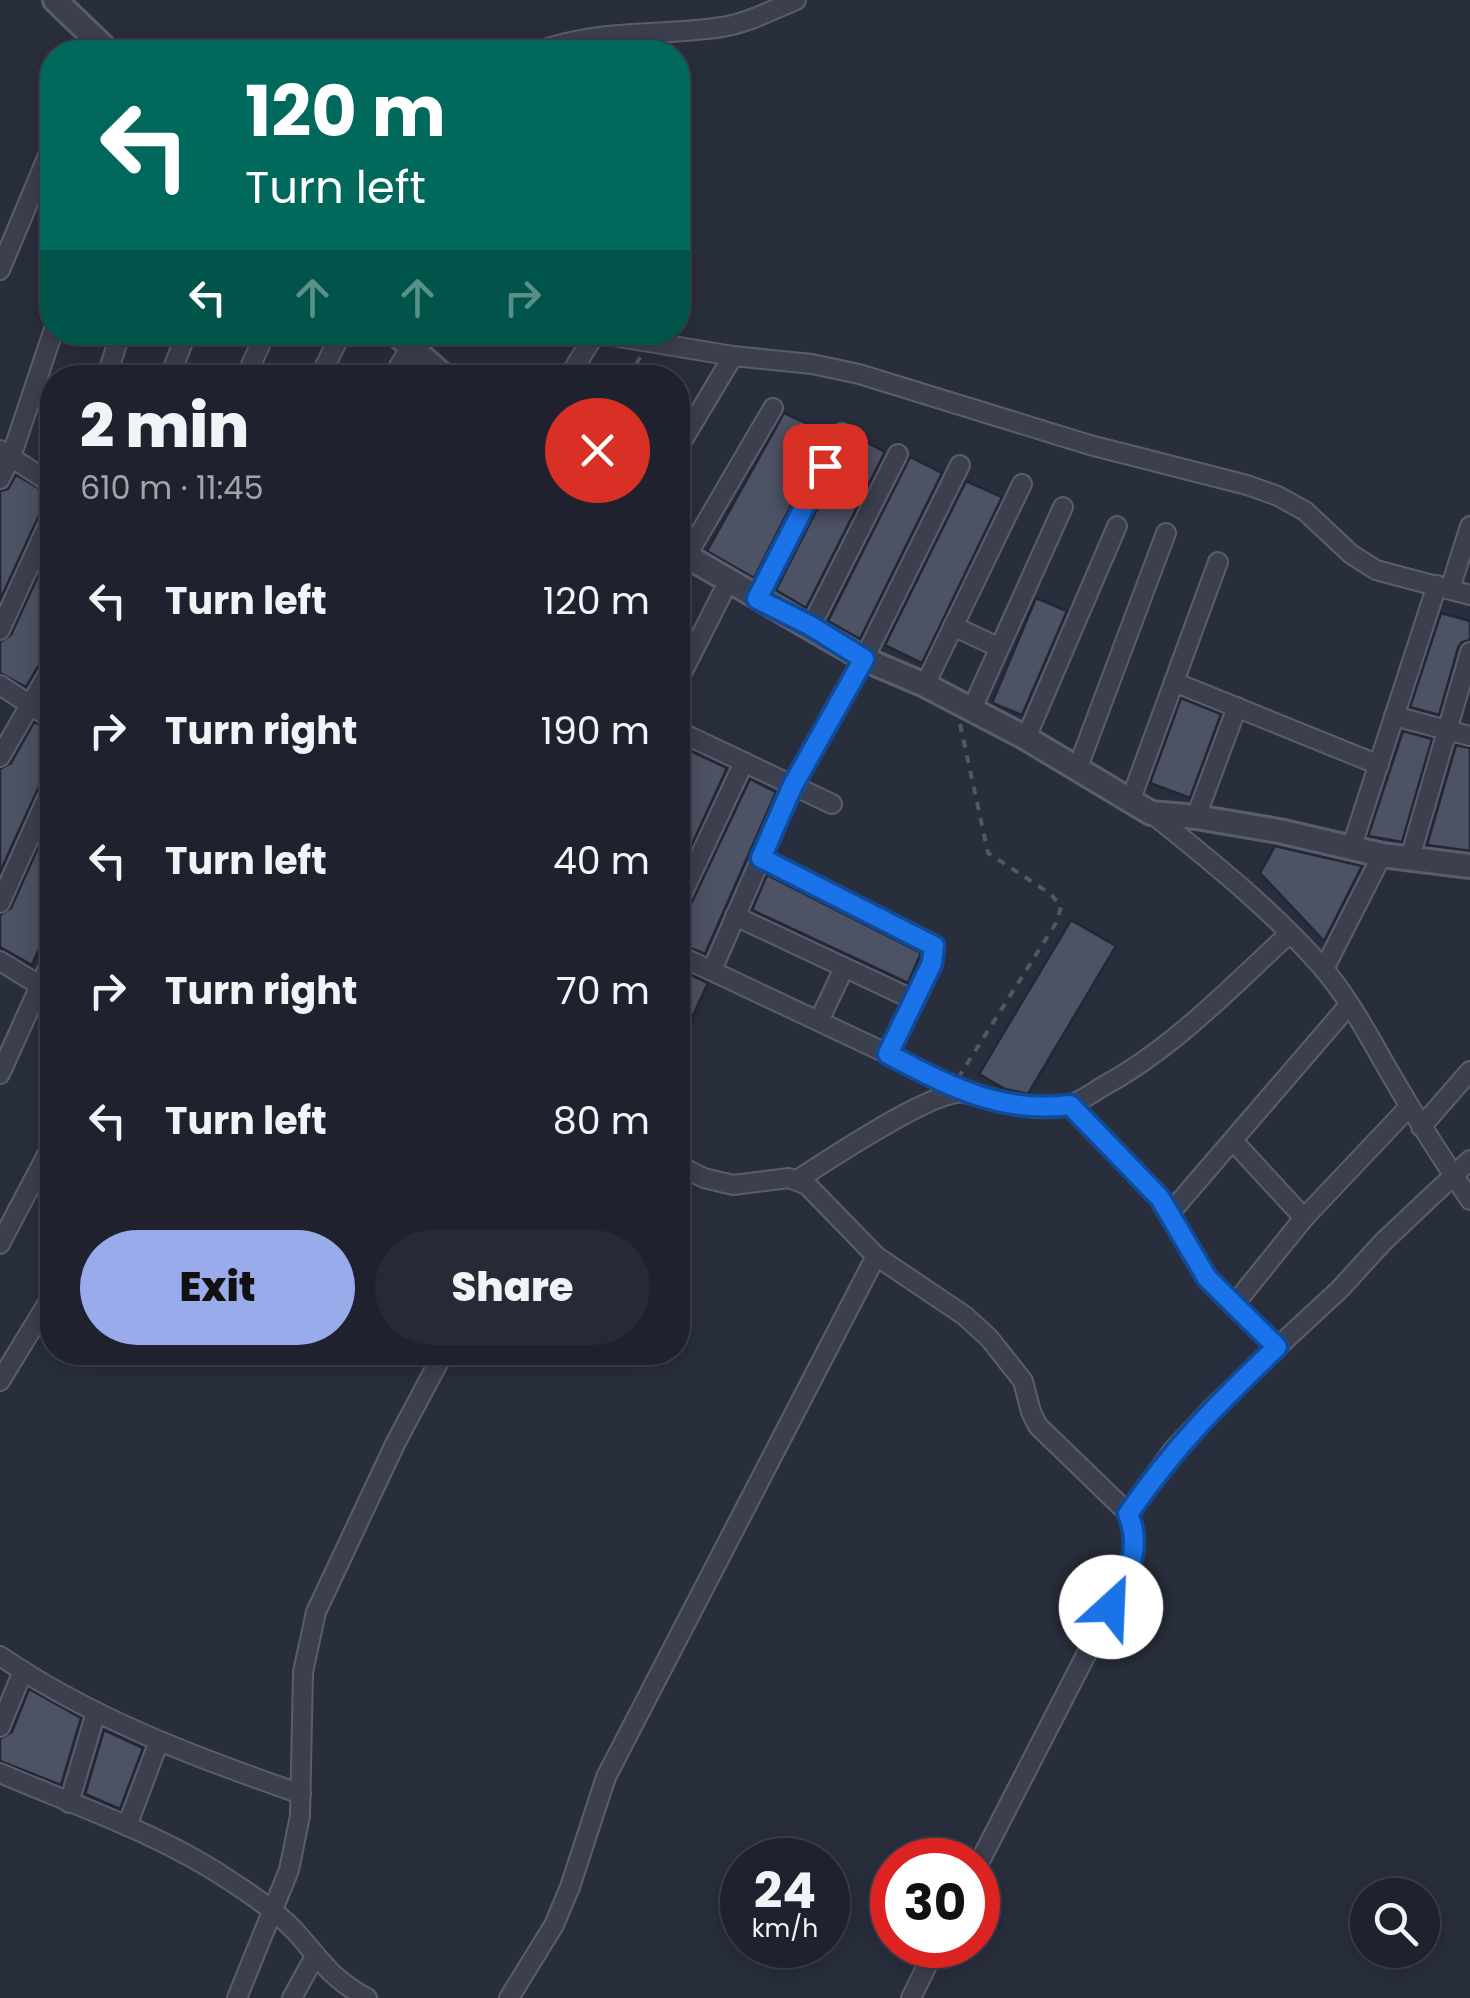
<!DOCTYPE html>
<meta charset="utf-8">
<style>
:root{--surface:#1f222e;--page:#272a36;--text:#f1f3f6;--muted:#a1a4aa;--line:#3c3f4a;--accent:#9aabec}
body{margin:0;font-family:Poppins,sans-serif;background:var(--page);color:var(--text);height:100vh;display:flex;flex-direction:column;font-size:38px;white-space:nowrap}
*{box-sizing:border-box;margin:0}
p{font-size:32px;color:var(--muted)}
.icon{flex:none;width:55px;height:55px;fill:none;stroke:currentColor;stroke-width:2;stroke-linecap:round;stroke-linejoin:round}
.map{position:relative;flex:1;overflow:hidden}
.panel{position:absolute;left:40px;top:365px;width:650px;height:1000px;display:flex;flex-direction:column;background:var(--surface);border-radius:40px;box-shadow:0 5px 25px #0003,0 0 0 2px var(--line)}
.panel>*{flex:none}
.banner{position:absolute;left:40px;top:40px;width:650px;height:305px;border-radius:40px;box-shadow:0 5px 25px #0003,0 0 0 2px var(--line);background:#00695c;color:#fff;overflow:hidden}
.buttons{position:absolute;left:1350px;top:1878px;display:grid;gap:20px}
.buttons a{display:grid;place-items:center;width:90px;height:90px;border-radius:50%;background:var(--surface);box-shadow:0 5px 25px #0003,0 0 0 2px var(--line);font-size:50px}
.speed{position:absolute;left:720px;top:1838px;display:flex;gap:20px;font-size:50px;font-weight:700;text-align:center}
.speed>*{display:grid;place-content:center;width:130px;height:130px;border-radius:50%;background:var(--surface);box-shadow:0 5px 25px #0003,0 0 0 2px var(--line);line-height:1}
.speed small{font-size:25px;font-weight:400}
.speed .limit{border:15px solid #d22;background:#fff;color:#111}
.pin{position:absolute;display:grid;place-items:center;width:85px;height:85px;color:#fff;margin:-42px;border-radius:20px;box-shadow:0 5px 15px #0006}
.me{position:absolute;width:110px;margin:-55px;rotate:25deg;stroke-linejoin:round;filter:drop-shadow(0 0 8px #0008)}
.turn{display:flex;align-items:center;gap:35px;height:210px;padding:0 40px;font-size:45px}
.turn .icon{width:130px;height:130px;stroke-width:2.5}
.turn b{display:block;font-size:70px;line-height:85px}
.lanes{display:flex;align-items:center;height:95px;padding:0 40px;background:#0003;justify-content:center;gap:50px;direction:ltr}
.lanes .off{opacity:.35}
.round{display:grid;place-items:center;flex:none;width:105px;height:105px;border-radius:52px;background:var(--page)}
.headline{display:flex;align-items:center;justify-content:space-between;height:170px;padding:0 40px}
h1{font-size:60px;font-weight:800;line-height:75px}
.cta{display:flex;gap:20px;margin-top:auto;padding:20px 40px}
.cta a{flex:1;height:115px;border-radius:60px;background:var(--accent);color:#111;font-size:40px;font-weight:800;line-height:115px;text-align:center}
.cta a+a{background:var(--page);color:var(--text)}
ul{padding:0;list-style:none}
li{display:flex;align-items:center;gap:30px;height:130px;padding:0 40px}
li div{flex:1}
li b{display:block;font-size:38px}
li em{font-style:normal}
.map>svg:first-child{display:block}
.building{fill:#4d5264;stroke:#232735;stroke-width:2.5}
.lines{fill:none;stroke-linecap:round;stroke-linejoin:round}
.minor-casing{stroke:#5a5e6b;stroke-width:22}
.tertiary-casing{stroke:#5a5e6b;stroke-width:28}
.path{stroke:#4d5a5f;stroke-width:4;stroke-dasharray:8 8;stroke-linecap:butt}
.minor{stroke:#3c404e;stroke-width:18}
.tertiary{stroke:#3c404e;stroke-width:22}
.route-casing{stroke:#114b97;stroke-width:25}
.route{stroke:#1a73e8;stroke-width:18}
</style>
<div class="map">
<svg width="1470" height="1998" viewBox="0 0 1470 1998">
<rect width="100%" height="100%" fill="#292e3d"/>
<g class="building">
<path d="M784,413L828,433L754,578L707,551Z"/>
<path d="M854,436L885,452L806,608L776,590Z"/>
<path d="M910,457L942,473L860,639L828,621Z"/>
<path d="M16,475L52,496V504L41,511L0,600V491L8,489Z"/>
<path d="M966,481L1002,497L922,663L885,645Z"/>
<path d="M52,545V655L42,660L26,687L0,673V642L11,635Z"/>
<path d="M1036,598L1067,611L1022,715L992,703Z"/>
<path d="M1441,613L1470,621V640L1462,642L1458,648L1439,715L1410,707Z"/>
<path d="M1181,698L1221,714L1190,798L1150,783Z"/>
<path d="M34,722L52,731V775L41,782L0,872V769L11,763Z"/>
<path d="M1403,731L1432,739L1402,842L1368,836Z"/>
<path d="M1456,745L1470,748V851L1427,845Z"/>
<path d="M684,748L727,768L678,875V762Z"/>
<path d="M750,779L776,792L705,954L678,943V915L689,908Z"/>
<path d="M52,816V919L32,965L0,947V915L11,908Z"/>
<path d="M1275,846L1362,866L1324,941L1260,873Z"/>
<path d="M767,875L921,953L908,983L752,910Z"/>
<path d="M1071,920L1116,946L1028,1094L1005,1089L979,1074Z"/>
<path d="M678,969L708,983L678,1048Z"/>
<path d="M29,1689L81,1718L61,1785L0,1761V1739L12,1732Z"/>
<path d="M104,1730L143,1748L120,1809L85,1794Z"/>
</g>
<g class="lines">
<defs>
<g id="minor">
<path d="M536,52C602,28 656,37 722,27C748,23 772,10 796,0"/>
<path d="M0,270L52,146"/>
<path d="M589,332L733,356L812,364L859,374L1090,445L1247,485L1278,496L1305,511L1351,554L1376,570L1470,595"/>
<path d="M106,378L121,332"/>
<path d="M169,378L187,332"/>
<path d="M245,378L266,332"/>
<path d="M319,378L342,332"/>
<path d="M392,378L410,348"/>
<path d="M568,378L595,334"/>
<path d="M678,448L733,356"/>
<path d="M0,450L52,484"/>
<path d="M0,479L11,457L53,332"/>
<path d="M686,557L773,408"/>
<path d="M1450,589L1470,526"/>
<path d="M757,599L842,433"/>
<path d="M811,626L898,454"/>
<path d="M953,626L998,647"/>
<path d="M0,630L52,516"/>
<path d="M678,681L728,582"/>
<path d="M1174,682L1379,765"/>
<path d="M0,685L52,719"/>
<path d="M925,685L1022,484"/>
<path d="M971,711L1063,507"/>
<path d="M1394,716L1470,736"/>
<path d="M678,731L832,804"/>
<path d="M1026,738L1117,526"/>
<path d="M0,757L52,667"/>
<path d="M1078,767L1166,533"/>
<path d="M1131,799L1218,562"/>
<path d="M1151,813C1211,861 1272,910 1322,967C1354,1004 1375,1049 1400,1090C1422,1128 1446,1164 1470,1200"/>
<path d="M1196,817L1237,707"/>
<path d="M1351,849L1437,585"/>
<path d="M761,858L934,946L932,963L888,1054"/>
<path d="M1410,858L1470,652"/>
<path d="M0,903L52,787"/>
<path d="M678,903L744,762"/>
<path d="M735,916L914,1000"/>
<path d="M678,955L888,1054L960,1092"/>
<path d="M0,961L52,993"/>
<path d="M1324,969L1382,855"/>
<path d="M712,970L793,785L864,659L960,465"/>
<path d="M819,1021L844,968"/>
<path d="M0,1074L52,959"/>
<path d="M1070,1105L1160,1199L1207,1278L1277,1347"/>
<path d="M1421,1127L1470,1071"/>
<path d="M1234,1142L1304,1218"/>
<path d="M678,1165L704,1178L733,1185L789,1178L807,1185L876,1256L965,1316L989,1338L1023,1381L1031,1412L1038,1426L1128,1513C1138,1535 1136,1551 1128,1573L978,1865"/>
<path d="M797,1180C827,1161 933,1089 964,1093C998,1097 1033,1116 1069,1105C1080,1102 1092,1093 1102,1087C1174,1048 1230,988 1290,933"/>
<path d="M1170,1213L1349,1005"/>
<path d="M0,1244L52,1145"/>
<path d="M1233,1306L1304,1218L1409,1107"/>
<path d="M0,1381L52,1296"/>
<path d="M1128,1513L1173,1450L1215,1405L1340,1289L1383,1242L1470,1160"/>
<path d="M0,1656C92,1719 197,1758 301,1794"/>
<path d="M0,1727L23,1671"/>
<path d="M0,1773C79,1807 164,1835 235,1884C255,1897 278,1913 295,1931C321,1960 330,1978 367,1998"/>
<path d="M69,1803L96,1712"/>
<path d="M127,1826L159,1741"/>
<path d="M237,1998L289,1870L300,1816L303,1672L316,1612L396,1442L444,1352"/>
<path d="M292,1998L314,1958"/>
<path d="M509,1998L554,1925L570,1887L606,1777L876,1256"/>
<path d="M911,1998L937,1945"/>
</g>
<g id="tertiary">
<path d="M55,0L109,52"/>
<path d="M394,332L446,378"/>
<path d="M678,551L864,659L925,685L1026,738L1151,813L1196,817L1279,831L1382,855L1470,866"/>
</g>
</defs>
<use href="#minor" class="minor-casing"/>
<use href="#tertiary" class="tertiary-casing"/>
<g class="path">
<path d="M628,378L641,356"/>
<path d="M960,724L988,853L1051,894L1061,907L1056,923L960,1075"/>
</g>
<use href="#minor" class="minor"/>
<use href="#tertiary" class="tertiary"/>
</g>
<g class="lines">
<defs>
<path id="route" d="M825,466L757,599L811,626L864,659L793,785L761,858L934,946L932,963L888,1054C947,1085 1000,1114 1070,1105L1160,1198L1207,1278L1277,1347C1218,1403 1175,1446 1128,1514C1143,1549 1127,1575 1111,1607"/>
</defs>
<use href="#route" class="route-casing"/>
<use href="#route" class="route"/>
</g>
</svg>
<div class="buttons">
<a><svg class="icon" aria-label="search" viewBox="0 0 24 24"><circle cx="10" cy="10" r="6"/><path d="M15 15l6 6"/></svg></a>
</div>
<div class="speed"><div>24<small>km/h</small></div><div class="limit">30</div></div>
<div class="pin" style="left:825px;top:466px;background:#d93025"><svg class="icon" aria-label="arrive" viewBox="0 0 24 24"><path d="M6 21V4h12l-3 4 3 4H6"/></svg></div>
<svg class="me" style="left:1111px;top:1607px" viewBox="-20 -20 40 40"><circle r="19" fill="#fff"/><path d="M0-13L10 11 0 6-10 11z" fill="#1a73e8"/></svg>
<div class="banner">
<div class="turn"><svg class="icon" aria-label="left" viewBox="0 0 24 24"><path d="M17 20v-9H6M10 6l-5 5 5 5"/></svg><div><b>120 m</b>Turn left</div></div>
<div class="lanes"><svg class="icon" aria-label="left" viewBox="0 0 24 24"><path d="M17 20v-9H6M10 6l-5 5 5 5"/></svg><svg class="icon off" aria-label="ahead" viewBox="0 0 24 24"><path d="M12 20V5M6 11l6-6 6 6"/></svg><svg class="icon off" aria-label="ahead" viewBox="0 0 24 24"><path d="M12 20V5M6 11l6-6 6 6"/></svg><svg class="icon off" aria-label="right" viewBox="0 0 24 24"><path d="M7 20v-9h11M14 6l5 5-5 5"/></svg></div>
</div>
<section class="panel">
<div class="headline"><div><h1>2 min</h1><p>610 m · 11:45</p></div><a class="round" style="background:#d93025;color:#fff"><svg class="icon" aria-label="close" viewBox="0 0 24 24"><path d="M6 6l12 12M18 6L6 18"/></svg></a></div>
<ul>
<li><svg class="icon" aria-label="left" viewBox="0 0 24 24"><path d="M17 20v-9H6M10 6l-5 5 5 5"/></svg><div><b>Turn left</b></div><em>120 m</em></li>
<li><svg class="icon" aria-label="right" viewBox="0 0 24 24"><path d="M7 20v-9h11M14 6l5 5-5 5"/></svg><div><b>Turn right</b></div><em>190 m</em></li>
<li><svg class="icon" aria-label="left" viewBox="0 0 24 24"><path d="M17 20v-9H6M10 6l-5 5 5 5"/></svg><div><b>Turn left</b></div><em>40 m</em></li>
<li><svg class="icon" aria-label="right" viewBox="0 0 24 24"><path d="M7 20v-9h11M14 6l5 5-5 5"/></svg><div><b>Turn right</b></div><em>70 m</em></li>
<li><svg class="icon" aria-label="left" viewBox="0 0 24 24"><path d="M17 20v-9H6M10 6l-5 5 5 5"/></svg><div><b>Turn left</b></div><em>80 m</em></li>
</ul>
<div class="cta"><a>Exit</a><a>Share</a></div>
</section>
</div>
